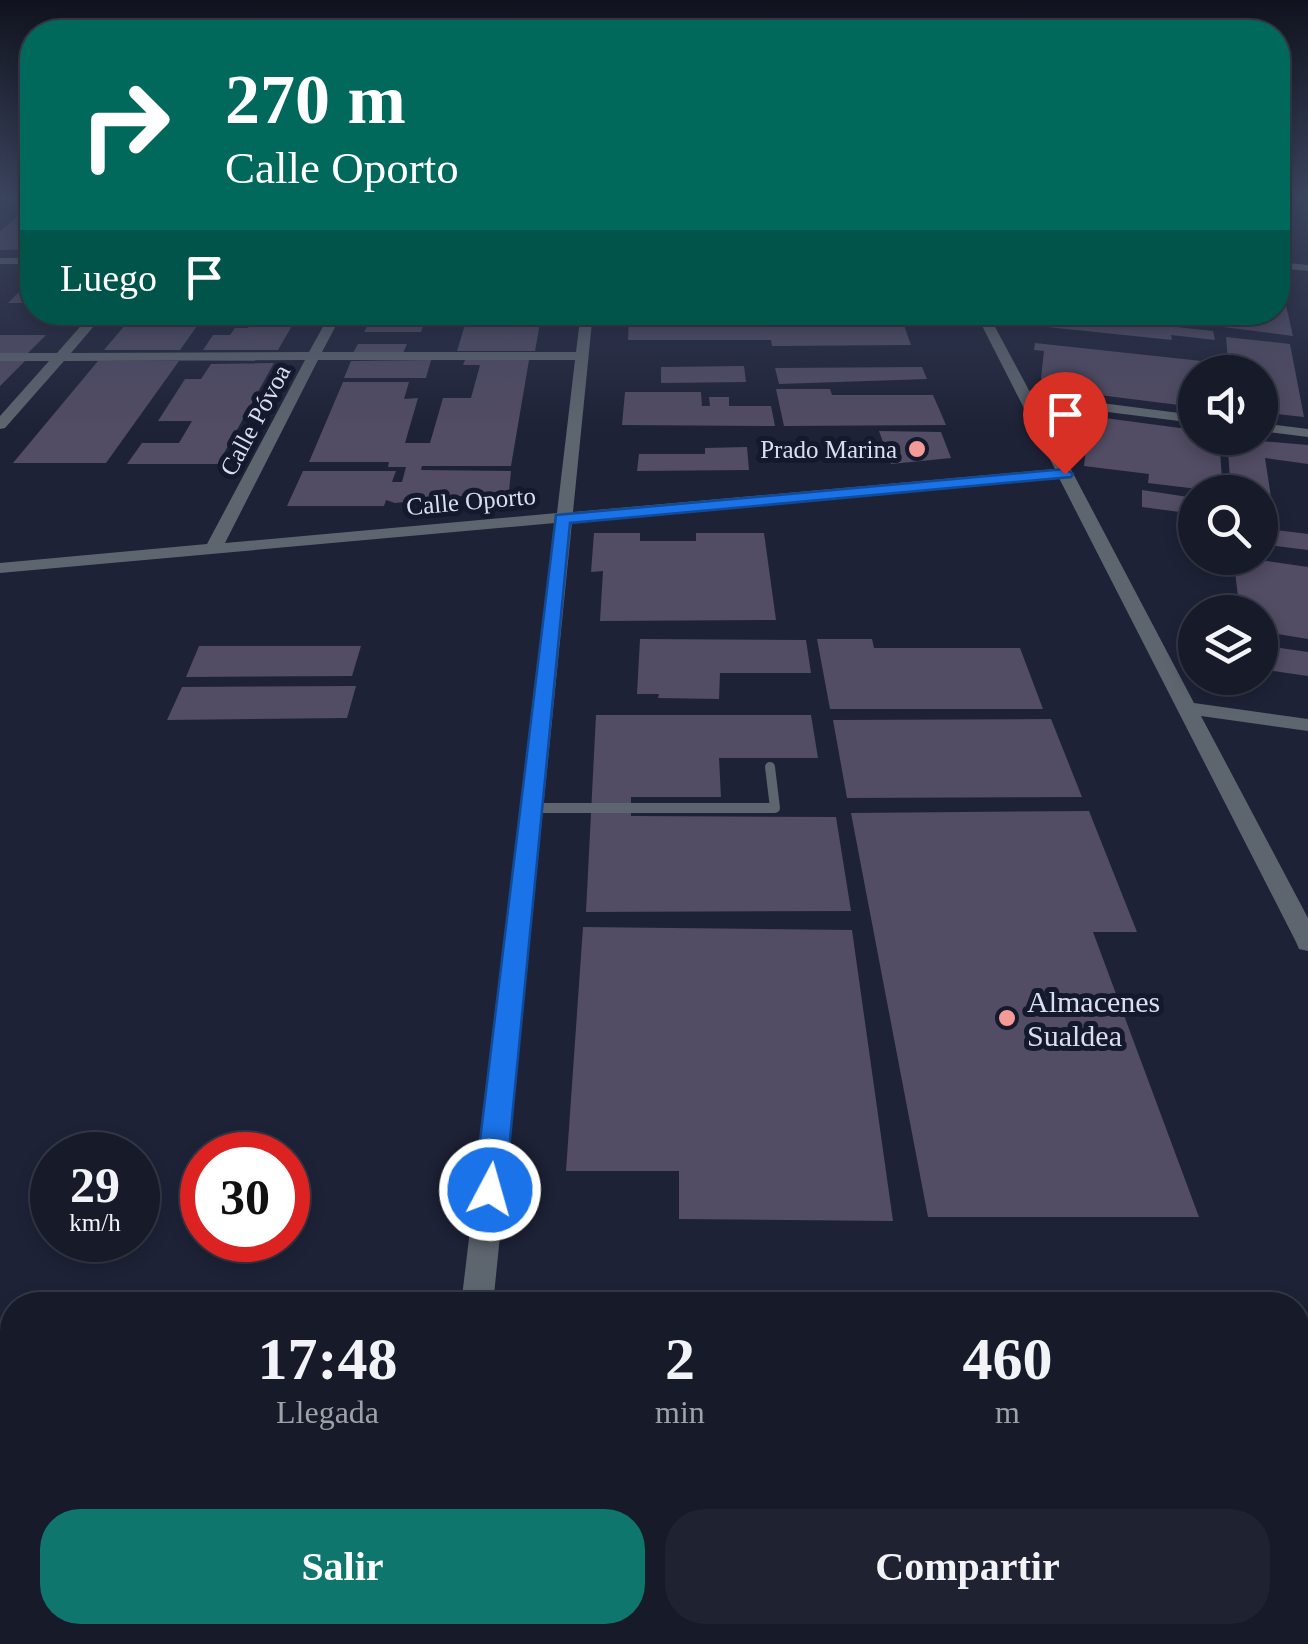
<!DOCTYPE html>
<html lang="es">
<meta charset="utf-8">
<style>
:root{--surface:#161a29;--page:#1f2331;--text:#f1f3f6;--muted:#9ea1a8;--line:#353846;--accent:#0f766e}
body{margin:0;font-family:"Times New Roman",serif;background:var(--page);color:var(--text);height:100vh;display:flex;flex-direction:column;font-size:38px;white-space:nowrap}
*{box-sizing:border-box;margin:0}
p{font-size:32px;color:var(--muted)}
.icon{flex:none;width:55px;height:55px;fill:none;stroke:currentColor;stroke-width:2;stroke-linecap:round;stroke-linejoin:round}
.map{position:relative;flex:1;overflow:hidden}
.drawer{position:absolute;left:0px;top:1292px;width:1310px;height:352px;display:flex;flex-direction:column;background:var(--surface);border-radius:40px 40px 0 0;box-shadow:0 5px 15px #0003,0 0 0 2px var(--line)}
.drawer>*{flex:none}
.top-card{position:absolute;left:20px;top:20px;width:1270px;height:305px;border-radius:40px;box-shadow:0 5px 15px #0003,0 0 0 2px var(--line);background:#00695c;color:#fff;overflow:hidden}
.controls{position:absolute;left:1178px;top:355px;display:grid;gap:20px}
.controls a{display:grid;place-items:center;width:100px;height:100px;border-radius:50%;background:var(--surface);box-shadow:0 5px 15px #0003,0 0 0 2px var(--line);font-size:50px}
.speed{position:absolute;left:30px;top:1132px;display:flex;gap:20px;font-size:50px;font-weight:700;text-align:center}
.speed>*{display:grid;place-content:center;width:130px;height:130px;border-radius:50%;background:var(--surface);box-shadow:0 5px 15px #0003,0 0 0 2px var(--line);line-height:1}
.speed small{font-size:25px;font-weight:400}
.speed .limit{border:15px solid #d22;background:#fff;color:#111}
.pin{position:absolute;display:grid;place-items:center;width:85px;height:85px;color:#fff;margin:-102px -42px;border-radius:50% 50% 50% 0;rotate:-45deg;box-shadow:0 0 10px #0007}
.pin .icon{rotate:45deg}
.me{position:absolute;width:110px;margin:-55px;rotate:6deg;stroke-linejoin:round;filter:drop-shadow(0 0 8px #0008)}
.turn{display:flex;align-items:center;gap:35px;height:210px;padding:0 40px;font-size:45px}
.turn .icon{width:130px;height:130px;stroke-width:2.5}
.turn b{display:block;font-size:70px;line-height:85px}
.then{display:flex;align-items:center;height:95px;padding:0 40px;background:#0003;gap:20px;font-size:38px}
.eta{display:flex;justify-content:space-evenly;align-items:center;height:170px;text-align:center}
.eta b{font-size:60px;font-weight:800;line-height:70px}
.action{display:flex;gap:20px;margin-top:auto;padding:20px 40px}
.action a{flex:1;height:115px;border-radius:40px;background:var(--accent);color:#fff;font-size:40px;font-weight:800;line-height:115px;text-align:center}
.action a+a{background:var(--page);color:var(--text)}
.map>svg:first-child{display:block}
.building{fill:#524c64}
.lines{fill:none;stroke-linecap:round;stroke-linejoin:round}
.lane{stroke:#5d656e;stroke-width:10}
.street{fill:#5d656e;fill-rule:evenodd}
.route{fill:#1a73e8;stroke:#114b97;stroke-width:2.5}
.poi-dot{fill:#f59b97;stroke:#15192d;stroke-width:4}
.labels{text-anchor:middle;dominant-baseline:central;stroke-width:10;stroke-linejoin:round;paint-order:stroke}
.far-street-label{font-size:25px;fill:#dbdeec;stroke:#15192d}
.far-poi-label{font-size:25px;fill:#dbdeec;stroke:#15192d;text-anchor:end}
.poi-label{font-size:30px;fill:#dbdeec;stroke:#15192d;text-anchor:start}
</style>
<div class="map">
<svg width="1308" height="1644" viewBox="0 0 1308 1644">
<rect width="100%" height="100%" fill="#1e2237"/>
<g class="building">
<path d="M32,204V249L0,250V231Z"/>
<path d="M1278,270L1293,336L1129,315L1278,312Z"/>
<path d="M32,279V303H8Z"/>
<path d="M136,312H207L180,350H104Z"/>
<path d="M229,312H300L278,350H203L213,335H230L235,328H248L250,325L220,324Z"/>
<path d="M376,312H451L449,318H426L421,332H364Z"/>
<path d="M465,312H542L535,351H457L467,318H463Z"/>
<path d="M1039,312L1213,331L1215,340L1171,335L1172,340L1037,326Z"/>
<path d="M900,314L911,345L772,346L771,340H628L629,315Z"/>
<path d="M0,335H46L28,353H0Z"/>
<path d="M1226,337L1290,344L1304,417L1260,412V372H1229Z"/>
<path d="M1035,343L1211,362V372H1195V407L1051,389L1041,378L1044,351L1034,350Z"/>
<path d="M358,344H407L403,353H353Z"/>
<path d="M431,360L426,378H344L351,361Z"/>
<path d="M465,360H529L511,466H422L421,470L511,471L509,491L395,503L386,500L384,506H287L303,471H396L392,482H402L406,467H388L389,462H309L343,382H409L404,399L418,398L405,443H430L443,398H471L480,365H463Z"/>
<path d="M0,361H25L0,386Z"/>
<path d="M98,361H179L106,463H13Z"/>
<path d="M274,363L218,464H127L142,443H179L192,421H158L185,379H201L211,364Z"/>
<path d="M744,366L746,382L661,383V367Z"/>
<path d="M922,367L927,379L779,384L775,368Z"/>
<path d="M776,389H830L832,395H933L946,425L784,426Z"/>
<path d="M625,392H701L702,406H710L709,397H729V406H771L775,426L622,425Z"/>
<path d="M1090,416L1195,430V438H1219L1223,492L1148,483L1149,474L1084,466Z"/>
<path d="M879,431L941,432L951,458L891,464Z"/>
<path d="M1227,438L1308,445V464L1265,458L1276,530L1308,534V550L1260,544V492H1231Z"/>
<path d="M747,447L749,470L637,471L639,454H705V448Z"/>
<path d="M1142,490L1195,498V514L1142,507Z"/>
<path d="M594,533H640V541H696V533H764L776,620L600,621L603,571L591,572Z"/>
<path d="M1247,558L1308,567V639L1260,631V612H1240L1235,572L1247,573Z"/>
<path d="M640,639L806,640L811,673H720L719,699L658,698L659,694H637Z"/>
<path d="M817,639H872L874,648H1020L1043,709H830Z"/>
<path d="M1260,645L1308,652V676L1260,669Z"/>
<path d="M199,646H361L352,676L186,677Z"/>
<path d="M356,686L347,718L167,720L182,687Z"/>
<path d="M596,715H811L818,758H719L721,797H631V816L836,817L851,911L586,912Z"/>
<path d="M1051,719L1082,797L847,798L833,720Z"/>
<path d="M1089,811L1137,932H1093L1199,1217H928L851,813Z"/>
<path d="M583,927L852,930L893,1221L679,1219V1171H566Z"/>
</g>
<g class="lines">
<path class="lane" d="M531,808H775L770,767"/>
<g class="street">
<rect x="0" y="258" width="32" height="6"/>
<path d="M1278,262L1308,265V271L1278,268Z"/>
<path d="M93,312H106L71,353L309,352L331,312H343L322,352H576L581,312H593L573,512L1055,469L975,312H987L1031,394L1195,415V423L1036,403L1194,703L1308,719V731L1201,716L1308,918V951L1299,949L1296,942L1059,478L572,522L493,1305H461L555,523L0,573V563L207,544L305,360L64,361L5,428L0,429V416L49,361H0V353H57ZM318,360H575L557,513L225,543Z"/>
<path d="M1260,423L1308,429V437L1260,431Z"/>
<path d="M422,1632H460L459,1644H421Z"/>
</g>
</g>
<linearGradient id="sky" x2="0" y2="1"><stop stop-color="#10131e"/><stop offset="0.46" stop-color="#3b445e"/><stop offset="1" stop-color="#3b445e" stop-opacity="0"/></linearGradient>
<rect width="1308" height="429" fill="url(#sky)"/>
<path class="route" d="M1065,469L1073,474L1071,477L570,523L505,1190L500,1200L490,1204L479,1200L474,1190L556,515Z"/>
<g class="poi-dot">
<circle cx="917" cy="449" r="10"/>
<circle cx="1007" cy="1018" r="10"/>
</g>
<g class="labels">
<g class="far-street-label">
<text transform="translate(255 420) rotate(-62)">Calle Póvoa</text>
<text transform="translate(471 501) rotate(-5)">Calle Oporto</text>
</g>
<g class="far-poi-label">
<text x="897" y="449">Prado Marina</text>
</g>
<g class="poi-label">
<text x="1027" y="1001">Almacenes<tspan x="1027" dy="34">Sualdea</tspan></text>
</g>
</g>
</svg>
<div class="controls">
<a><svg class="icon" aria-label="sound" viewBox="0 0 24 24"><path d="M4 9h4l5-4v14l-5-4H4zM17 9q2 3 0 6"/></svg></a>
<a><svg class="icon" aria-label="search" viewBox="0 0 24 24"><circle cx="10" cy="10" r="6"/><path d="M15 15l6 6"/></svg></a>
<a><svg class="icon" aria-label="layers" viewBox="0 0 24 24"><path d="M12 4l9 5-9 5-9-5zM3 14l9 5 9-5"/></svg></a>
</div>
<div class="speed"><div>29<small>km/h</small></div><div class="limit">30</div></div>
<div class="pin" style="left:1065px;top:474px;background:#d93025"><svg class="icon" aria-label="arrive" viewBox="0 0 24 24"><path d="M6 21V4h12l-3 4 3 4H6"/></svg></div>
<svg class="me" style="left:490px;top:1190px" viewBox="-20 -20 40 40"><circle r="17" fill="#1a73e8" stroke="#fff" stroke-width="3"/><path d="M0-11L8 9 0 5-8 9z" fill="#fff"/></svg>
<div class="top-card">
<div class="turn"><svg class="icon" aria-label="right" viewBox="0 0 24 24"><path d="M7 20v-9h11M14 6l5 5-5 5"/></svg><div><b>270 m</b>Calle Oporto</div></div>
<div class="then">Luego<svg class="icon" aria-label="arrive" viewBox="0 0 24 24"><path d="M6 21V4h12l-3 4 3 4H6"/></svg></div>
</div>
<section class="drawer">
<div class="eta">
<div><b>17:48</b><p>Llegada</p></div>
<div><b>2</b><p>min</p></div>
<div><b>460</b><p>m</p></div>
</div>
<div class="action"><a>Salir</a><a>Compartir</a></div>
</section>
</div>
